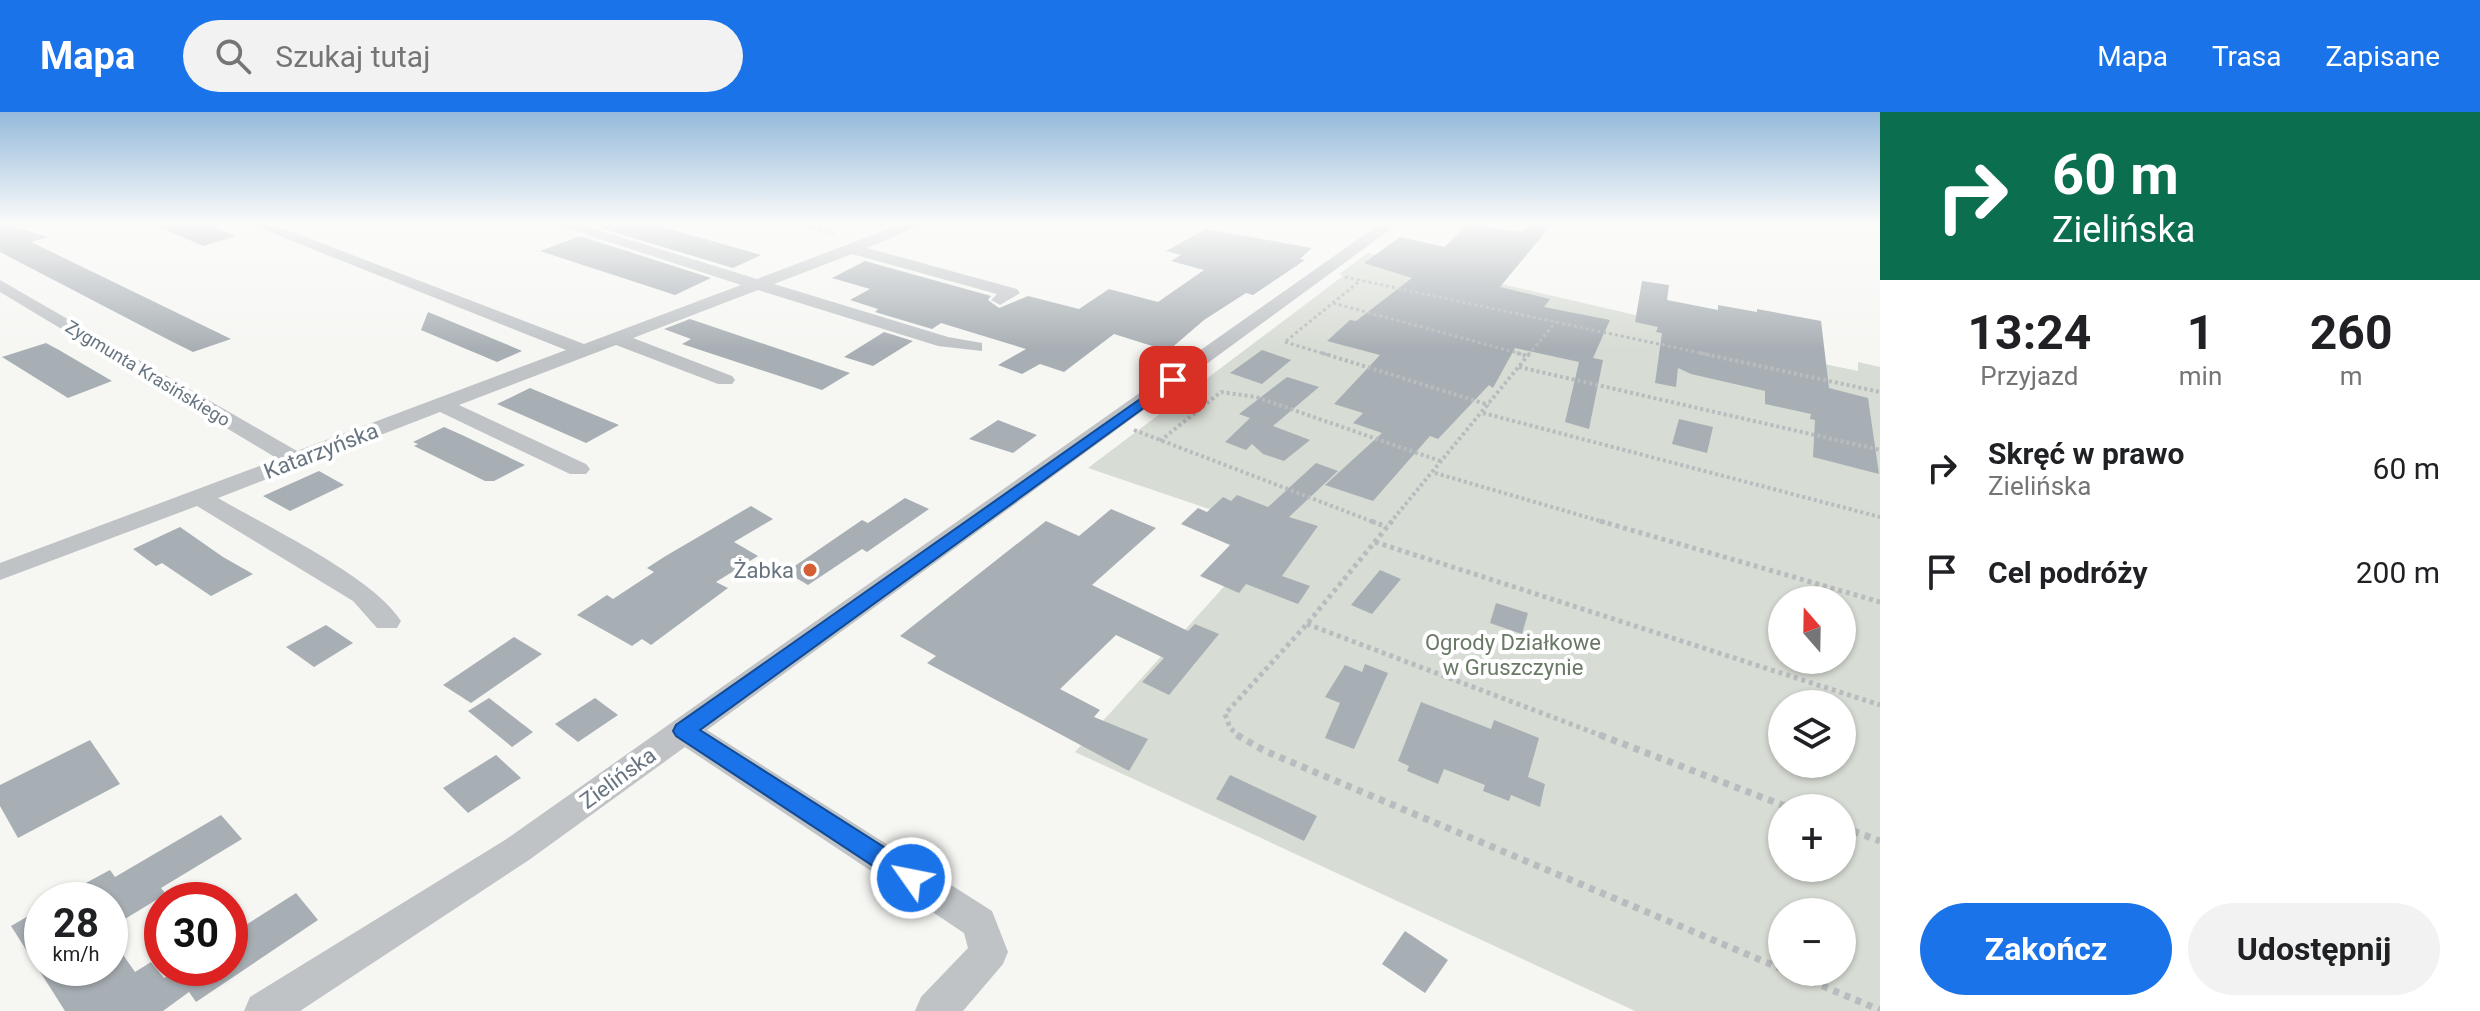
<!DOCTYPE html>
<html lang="pl">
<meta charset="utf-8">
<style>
:root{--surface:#fff;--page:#f2f2f2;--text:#202124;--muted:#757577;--accent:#1a73e8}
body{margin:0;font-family:Roboto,sans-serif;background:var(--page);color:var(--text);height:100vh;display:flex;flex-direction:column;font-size:30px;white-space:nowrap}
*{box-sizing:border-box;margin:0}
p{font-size:26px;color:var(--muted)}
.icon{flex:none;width:44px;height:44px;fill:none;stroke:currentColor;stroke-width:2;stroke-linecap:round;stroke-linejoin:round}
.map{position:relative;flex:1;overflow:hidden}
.details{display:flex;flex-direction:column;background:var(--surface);width:600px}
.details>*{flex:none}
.top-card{background:#0b6e4f;color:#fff;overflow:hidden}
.needle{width:52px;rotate:340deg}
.fabs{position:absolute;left:1768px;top:474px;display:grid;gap:16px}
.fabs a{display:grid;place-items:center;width:88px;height:88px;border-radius:50%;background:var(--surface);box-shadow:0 2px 6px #0004;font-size:40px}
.speed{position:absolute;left:24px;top:770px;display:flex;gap:16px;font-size:40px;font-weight:700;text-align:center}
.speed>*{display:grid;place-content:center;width:104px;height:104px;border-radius:50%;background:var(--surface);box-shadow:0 2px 6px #0004;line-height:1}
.speed small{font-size:20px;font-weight:400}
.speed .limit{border:12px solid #d22;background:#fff;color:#111}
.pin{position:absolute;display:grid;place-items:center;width:68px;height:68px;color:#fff;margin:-34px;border-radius:16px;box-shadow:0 4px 12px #0006}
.me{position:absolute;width:88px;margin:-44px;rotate:303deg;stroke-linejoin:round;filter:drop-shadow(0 0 6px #0008)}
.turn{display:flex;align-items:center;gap:28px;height:168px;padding:0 40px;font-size:36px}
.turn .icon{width:104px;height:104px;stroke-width:2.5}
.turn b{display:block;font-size:56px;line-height:68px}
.eta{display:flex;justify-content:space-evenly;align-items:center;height:136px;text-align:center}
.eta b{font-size:48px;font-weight:700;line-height:56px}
.cta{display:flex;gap:16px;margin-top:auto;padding:16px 40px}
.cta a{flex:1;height:92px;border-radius:48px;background:var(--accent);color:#fff;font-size:32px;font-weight:700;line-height:92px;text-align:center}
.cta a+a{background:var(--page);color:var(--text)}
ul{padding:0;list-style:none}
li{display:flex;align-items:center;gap:24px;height:104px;padding:0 40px}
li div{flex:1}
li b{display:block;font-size:30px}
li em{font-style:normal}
header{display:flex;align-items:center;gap:48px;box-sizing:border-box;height:112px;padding:0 40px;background:var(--accent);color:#fff}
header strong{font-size:38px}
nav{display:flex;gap:44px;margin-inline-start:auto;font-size:28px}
.search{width:560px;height:72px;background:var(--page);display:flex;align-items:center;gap:20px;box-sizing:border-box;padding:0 28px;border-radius:44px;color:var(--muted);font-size:30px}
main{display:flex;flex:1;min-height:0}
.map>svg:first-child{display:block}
.green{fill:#d7dcd4;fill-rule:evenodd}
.building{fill:#a8afb4}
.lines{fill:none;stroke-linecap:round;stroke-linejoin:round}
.path-far3{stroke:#b9bcbe;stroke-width:3;stroke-dasharray:3 3;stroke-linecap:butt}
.path-far2{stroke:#b9bcbe;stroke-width:4;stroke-dasharray:3 3;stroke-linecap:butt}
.path-far1{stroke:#b9bcbe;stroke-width:5;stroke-dasharray:4 4;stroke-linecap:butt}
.path{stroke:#b9bcbe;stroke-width:7;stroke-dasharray:6 6;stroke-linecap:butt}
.minor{fill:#bfc3c6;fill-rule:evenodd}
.route{fill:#1a73e8;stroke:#114b97;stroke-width:2}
.poi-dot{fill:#d45f35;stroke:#fff;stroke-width:3}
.labels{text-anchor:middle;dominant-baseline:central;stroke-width:8;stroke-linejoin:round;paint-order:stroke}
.far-street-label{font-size:18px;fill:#687581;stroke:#fff}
.street-label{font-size:22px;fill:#687581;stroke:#fff}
.poi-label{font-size:22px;fill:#687581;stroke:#fff;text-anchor:end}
.park-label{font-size:22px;fill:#697966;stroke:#fff}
</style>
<header>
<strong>Mapa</strong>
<div class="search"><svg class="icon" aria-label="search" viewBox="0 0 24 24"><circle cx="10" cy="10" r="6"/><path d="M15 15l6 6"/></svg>Szukaj tutaj</div>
<nav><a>Mapa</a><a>Trasa</a><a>Zapisane</a></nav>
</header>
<main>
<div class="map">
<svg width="1880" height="899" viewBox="0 0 1880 899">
<rect width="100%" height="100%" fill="#f6f6f3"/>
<path class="green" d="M1368,141L1687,215L1689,224L1858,259V250L1880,255V899H1635L1075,640L1274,419L1088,356L1343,164L1339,162ZM1782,488H1842V548H1782ZM1782,592H1842V652H1782ZM1782,696H1842V756H1782ZM1782,800H1842V860H1782Z"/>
<g class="building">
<path d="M0,111L48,125L31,130L231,227L193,240L167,227L0,140Z"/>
<path d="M150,111H204L236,124L203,134Z"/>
<path d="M611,111H649L761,143L733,156L600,116Z"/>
<path d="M1467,111L1520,120L1535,111H1553L1500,175L1550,187L1544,195L1610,208L1593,246L1603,248L1589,317L1565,310L1579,250L1515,236L1493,276L1489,273L1438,327L1430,324L1373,389L1325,373L1382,321L1353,311L1363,301L1334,292L1380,243L1327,229L1350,208L1356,209L1412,166L1364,151L1400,125L1445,135Z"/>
<path d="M1206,117L1312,136L1300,147L1305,148L1253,183L1246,181L1204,208L1168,239L1114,222L1064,260L1040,252L1022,262L998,253L1026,237L941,211L932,217L875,200L878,197L850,188L870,177L832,166L865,149L991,184L988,188L999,196L1028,184L1079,197L1109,177L1158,190L1204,158L1171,149L1181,143L1166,139Z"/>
<path d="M580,124L711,166L675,183L540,139Z"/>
<path d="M1642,169L1669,173L1667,188L1718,198V193L1757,200V197L1821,209L1829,276L1868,286L1879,362L1813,345L1815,308L1810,307L1811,302L1765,292V279L1691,262L1678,256L1676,275L1655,271L1662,221L1656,220L1658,215L1635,210Z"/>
<path d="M428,200L501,230L522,239L497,250L421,218Z"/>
<path d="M690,207L755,229L850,261L822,278L682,232L691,227L664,217Z"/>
<path d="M884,220L913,229L873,254L844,245Z"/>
<path d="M46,231L59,238L112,269L68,286L2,245Z"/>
<path d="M1262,238L1291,248L1262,272L1230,261Z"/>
<path d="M1287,265L1319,275L1273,314L1310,328L1284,349L1263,342L1252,332L1246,338L1225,330L1250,306L1239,302Z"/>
<path d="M530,276L573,294L619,313L586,331L497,292Z"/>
<path d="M1679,307L1713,315L1707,341L1672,332Z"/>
<path d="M998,308L1037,323L1013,341L969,327Z"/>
<path d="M444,315L462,323L525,353L494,369H485L414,334L418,332L413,330Z"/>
<path d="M1316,351L1338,359L1289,405L1318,414L1282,464L1310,474L1298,492L1246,472L1239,481L1200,464L1230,433L1181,412L1198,396L1207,400L1223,385L1231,389L1237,383L1268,395Z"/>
<path d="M319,359L344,373L290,399L263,384Z"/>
<path d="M905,386L929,397L867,440L862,437L808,473L786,460L862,408L868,411Z"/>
<path d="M751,394L773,407L734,430L758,444L716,470L728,476L651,533L642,527L632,534L577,503L607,483L613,487L654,460L647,456L664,445Z"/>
<path d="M1111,397L1156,416L1092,473L1188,519L1195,512L1219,522L1169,583L1142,570L1164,546L1116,523L1060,577L1100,598L1094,605L1148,627L1129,659L927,551L936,544L900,524L1046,409L1079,424Z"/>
<path d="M180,415L223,445L253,462L211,484L162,451L156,454L133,437Z"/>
<path d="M1380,458L1401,467L1372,502L1351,493Z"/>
<path d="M1496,491L1528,501L1522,522L1490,511Z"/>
<path d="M326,513L353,531L314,555L286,535Z"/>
<path d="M514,525L542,542L471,591L443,573Z"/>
<path d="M1365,552L1388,561L1354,637L1325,626L1340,591L1325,585L1345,553L1362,560Z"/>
<path d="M489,586L533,620L512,635L468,599Z"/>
<path d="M595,586L618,603L578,630L555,612Z"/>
<path d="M1421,590L1491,617L1494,608L1539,626L1528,665L1545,672L1540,695L1511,683L1509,689L1483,679L1485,673L1444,657L1438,672L1407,659L1409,654L1398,649Z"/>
<path d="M90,628L120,672L18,726L0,694V673Z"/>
<path d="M496,643L521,666L468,701L443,676Z"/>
<path d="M1230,663L1317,704L1304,729L1216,687Z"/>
<path d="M221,703L242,727L161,776L166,782L110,816V788H54L110,758L115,765Z"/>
<path d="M296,781L318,808L196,890L189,880L163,899H65L11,814L42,796V856H110V824L135,860L151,850L164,866L180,856H230V823Z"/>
<path d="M1405,819L1448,848L1425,881L1382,852Z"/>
</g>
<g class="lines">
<g class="path-far3">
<path d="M796,111L836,122"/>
<path d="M1345,165L1710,243"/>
<path d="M1333,191L1525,243"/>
<path d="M1286,229L1361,168"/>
<path d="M1285,230L1328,243"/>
<path d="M1528,243L1556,210"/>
</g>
<g class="path-far2">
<path d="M1322,241L1489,293"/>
<path d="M1517,241L1527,244"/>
<path d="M1700,241L1880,280"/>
<path d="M1519,255L1880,338"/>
<path d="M1483,301L1880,405"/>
<path d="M1134,318L1376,411"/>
<path d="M1160,329L1221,280L1256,285L1443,350"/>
<path d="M1435,361L1607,411"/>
<path d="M1390,411L1530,241"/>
</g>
<g class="path-far1">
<path d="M1371,409L1387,415"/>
<path d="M1600,409L1880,490"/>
<path d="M1375,430L1880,593"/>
<path d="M1307,512L1605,625"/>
<path d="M1240,625L1230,616L1225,602L1307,512L1392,409"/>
</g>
<g class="path">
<path d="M1237,623L1265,639L1782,857"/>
<path d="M1600,623L1790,696"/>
<path d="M1842,715L1880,729"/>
<path d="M1789,860L1880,898"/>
</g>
<g class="minor">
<path d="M247,111H269L584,232L741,173L551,111H575L757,167L904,111H926L867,136L1017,177L1020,181L1000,193L991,188L997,182L852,142L774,172L948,225L982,231V239L938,234L758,178L633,226L732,264L735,268L732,272H718L616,233L459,293L586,352L590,357L586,362H570L440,300L218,386C266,414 374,465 401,509L397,516H377L353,489L197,394L0,468V451L278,347L0,180V168L297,339L566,238Z"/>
<path d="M1381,111H1399L707,618L992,799L1008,840L1003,852L963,899H915L921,885L968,836L964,821L685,635L529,748L300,899H244L250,885L505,728Z"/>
</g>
</g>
<linearGradient id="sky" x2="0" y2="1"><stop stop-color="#95badb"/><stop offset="0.47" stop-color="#fbfbfa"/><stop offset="1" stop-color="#fbfbfa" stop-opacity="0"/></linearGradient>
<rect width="1880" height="237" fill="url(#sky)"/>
<path class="route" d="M1173,264L1180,268L1178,271L700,618L920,758L924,766L920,773L911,777L902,773L676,624L673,619L676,613Z"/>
<circle class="poi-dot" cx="810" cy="458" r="8"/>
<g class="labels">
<g class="far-street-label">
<text transform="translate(148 261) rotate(31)">Zygmunta Krasińskiego</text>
</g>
<g class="street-label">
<text transform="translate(321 339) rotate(-21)">Katarzyńska</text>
<text transform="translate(618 666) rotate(-36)">Zielińska</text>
</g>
<g class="poi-label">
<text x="794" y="458">Żabka</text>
</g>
<g class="park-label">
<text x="1513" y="530">Ogrody Działkowe<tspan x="1513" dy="25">w Gruszczynie</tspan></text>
</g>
</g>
</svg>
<div class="fabs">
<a><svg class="needle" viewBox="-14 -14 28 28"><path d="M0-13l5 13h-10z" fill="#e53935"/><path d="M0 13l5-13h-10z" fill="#757577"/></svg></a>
<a><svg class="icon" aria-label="layers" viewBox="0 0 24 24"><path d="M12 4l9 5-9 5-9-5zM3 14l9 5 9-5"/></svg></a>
<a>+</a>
<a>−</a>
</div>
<div class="speed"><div>28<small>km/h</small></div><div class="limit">30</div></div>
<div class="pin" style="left:1173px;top:268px;background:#d93025"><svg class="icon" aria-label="arrive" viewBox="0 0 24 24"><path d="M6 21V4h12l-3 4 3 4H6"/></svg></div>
<svg class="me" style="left:911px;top:766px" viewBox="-20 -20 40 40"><circle r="17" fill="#1a73e8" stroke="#fff" stroke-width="3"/><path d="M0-11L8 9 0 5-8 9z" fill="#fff"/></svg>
</div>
<section class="details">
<div class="top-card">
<div class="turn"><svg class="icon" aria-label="right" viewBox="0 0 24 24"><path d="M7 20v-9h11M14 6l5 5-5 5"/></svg><div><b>60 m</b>Zielińska</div></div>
</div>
<div class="eta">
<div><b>13:24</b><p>Przyjazd</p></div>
<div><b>1</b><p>min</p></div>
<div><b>260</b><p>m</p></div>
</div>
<ul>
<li><svg class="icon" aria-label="right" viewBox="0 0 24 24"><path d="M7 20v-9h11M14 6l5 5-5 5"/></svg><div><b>Skręć w prawo</b><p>Zielińska</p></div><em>60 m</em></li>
<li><svg class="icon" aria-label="arrive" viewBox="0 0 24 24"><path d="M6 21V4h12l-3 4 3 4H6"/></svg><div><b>Cel podróży</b></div><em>200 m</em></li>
</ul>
<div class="cta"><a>Zakończ</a><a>Udostępnij</a></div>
</section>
</main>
